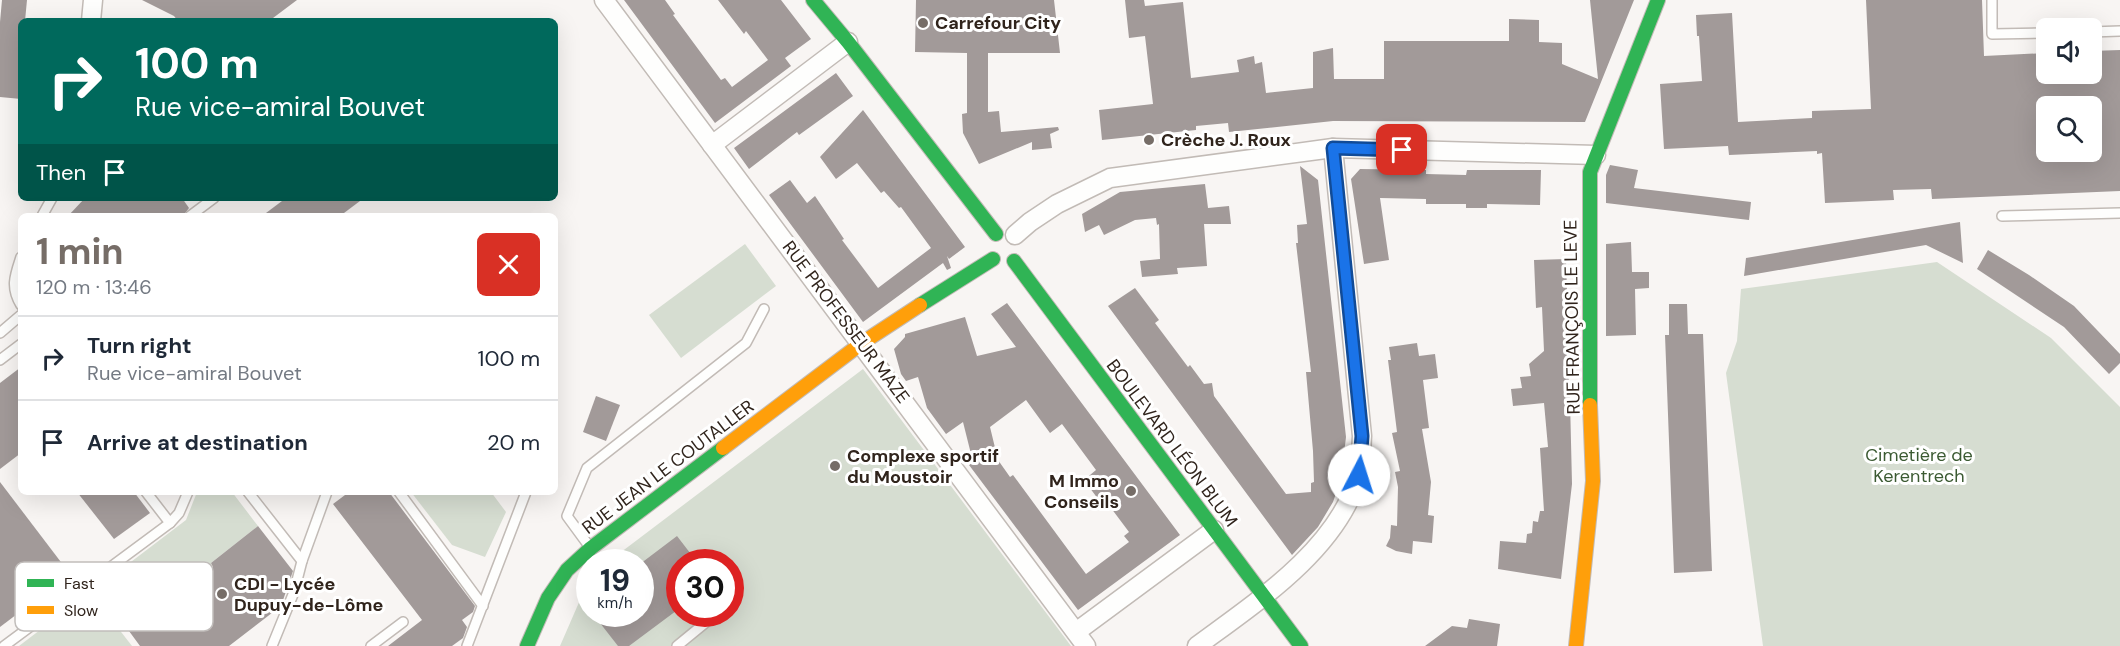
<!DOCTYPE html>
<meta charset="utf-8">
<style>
:root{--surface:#fff;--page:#f2f2f3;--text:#1f2937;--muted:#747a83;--line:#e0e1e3;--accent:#766d67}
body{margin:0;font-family:"DM Sans",sans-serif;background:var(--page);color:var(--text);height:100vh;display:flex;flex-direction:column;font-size:22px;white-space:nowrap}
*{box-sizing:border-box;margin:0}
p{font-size:20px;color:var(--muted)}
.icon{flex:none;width:33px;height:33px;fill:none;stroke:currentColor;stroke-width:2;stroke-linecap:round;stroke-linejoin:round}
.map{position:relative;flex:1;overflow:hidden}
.sheet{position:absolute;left:18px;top:213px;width:540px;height:282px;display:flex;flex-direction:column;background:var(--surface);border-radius:9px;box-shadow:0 6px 24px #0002}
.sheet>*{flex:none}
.hud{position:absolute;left:18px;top:18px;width:540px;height:183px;border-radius:9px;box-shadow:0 6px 24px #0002;background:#00695c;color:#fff;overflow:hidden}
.buttons{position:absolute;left:2036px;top:18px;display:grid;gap:12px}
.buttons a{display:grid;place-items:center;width:66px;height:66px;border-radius:9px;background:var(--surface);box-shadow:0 6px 24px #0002;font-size:30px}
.speed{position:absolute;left:576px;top:549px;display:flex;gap:12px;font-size:30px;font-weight:700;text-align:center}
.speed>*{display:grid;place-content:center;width:78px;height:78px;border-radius:50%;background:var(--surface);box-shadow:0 6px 24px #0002;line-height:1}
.speed small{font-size:15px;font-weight:400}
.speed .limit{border:9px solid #d22;background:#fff;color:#111}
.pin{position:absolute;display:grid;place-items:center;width:51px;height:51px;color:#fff;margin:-26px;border-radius:12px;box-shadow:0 3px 9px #0006}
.me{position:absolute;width:66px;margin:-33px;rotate:5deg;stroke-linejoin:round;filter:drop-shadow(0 0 4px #0008)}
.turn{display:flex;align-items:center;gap:21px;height:126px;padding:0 18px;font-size:27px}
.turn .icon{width:78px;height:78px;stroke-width:2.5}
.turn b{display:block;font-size:42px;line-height:51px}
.then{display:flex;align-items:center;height:57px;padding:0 18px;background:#0003;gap:12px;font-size:22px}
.round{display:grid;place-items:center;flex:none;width:63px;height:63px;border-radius:9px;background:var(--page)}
.summary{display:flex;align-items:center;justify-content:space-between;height:102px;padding:0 18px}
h1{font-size:36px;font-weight:700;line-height:45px;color:var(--accent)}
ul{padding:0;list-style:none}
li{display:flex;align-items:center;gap:18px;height:84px;padding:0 18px;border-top:2px solid var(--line)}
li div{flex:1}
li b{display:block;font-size:22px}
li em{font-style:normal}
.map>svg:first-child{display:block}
.green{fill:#d6ddd1;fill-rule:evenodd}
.building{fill:#a29a99;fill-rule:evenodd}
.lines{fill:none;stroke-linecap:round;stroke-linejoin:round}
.lane-casing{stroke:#c2bbb6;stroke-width:12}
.street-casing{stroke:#c2bbb6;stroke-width:21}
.fast-casing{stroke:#c2bbb6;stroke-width:16}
.slow-casing{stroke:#c2bbb6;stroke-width:16}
.lane{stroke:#fefefd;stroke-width:9}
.street{stroke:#fefefd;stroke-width:18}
.fast{stroke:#30b455;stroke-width:14}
.slow{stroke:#ff9f0a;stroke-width:14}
.route-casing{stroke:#114b97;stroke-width:15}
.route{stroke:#1a73e8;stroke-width:10}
.poi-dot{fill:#766d67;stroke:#fff;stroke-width:2}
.labels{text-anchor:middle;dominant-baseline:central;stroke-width:6;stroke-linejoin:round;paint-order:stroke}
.poi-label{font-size:18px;font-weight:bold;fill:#30241c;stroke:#fff;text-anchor:start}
.street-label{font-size:18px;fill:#30241c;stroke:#fff}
.park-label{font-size:18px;fill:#3b5a32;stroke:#fff}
.key{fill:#fff;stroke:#c1bdbb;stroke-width:1.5}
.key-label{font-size:16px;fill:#30241c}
</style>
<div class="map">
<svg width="2120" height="646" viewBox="0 0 2120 646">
<rect width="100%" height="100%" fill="#f8f5f3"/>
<g class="green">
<path d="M745,244L776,286L681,358L649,315Z"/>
<path d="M1937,262L2051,338L2120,407V646H1763L1726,373L1737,341L1741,289Z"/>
<path d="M863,369L1071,646H560L580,600L589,583L590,614H640V562H608ZM680,562H730V614H680Z"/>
<path d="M197,492H232L258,526L211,563L213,567L129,631L98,587L186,520Z"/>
<path d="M411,492H491L506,512L485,557L452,545Z"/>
<path d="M90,592L132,646H19Z"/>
</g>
<g class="building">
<path d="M2,0H27L25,21H21V99L0,97V22Z"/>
<path d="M142,0H297L269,21H178L174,16Z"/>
<path d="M624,0H665L675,14L673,15L721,80L725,78L732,87L768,60L746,31L744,34L718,0H781L811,39L785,58L791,66L715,123Z"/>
<path d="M916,0H1054L1060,53H988V112L999,111L1001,132L1058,127L1059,130L1050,134L1052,148L1032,150V142L979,164L963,133L962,114L967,113V53L915,52Z"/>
<path d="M1125,0H1144L1145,6L1183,2L1191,78L1239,72L1237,60L1254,56L1255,64L1262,62L1266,93L1313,88V52L1333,48L1334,79H1384V41H1509V19L1539,20V42L1562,43V64L1598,79L1590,0H1634L1585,122L1333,121L1229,132L1228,123L1196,126V130L1102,140L1099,110L1153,104L1145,36L1129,38Z"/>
<path d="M1866,0H1982L1984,56L2046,53V74H2091V51L2120,50V191L1932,199L1931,189L1893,190L1894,200L1825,203L1822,153L1817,154V151L1729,155L1728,146L1664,149L1660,84L1702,81L1699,36H1697L1696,15L1732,13L1738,122L1812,118V111L1871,109ZM2046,106H2091V152H2046Z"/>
<path d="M836,73L853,96L799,135L797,132L749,169L734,148Z"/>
<path d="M863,110L965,247L949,259L947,256L951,268L947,270L943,263L863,322L769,195L790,180L807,203L815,196L844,239L842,240L878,288L931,248L901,207L899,208L884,191L881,193L857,163L836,179L820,157Z"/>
<path d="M1610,165L1638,170L1634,188L1751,202L1749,220L1606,203V175Z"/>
<path d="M1300,166L1318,180L1346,437L1341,479L1333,502L1318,527L1292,555L1108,306L1135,288L1159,320L1155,323L1188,367L1190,365L1204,384L1212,383L1214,396L1286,494L1311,492V483L1314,482L1313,451L1306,372H1311L1296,243H1298L1297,225L1307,224Z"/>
<path d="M1360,169L1426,170V174L1466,175L1467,170H1541L1540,205L1487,204V208H1466V204H1426V199L1380,198L1389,260L1364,264L1351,179Z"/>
<path d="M1205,184L1208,208L1229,206L1231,224H1204L1207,266L1177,268L1178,274L1142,277L1140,261L1160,259L1159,224L1157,225L1156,218L1135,220L1104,235L1099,225L1085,232L1082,214L1120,192Z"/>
<path d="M85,198H182L189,208L183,216H68Z"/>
<path d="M286,198H364L340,216H262Z"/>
<path d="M1960,222L1963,263L1926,245L1744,276L1746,258Z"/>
<path d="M1631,242L1632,272H1649V288L1635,289L1636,335L1606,336V244Z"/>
<path d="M1988,250L2029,275L2074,306L2120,354V363L2109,374L2064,327L1977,269Z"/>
<path d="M1566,259L1568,324H1565L1570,400L1572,484L1561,579L1498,569L1500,541L1526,543L1527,534L1532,533L1533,521L1538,522L1540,511H1544L1540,448L1548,447L1544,403L1513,406L1511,389L1522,388L1520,377L1531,376L1529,364L1544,351L1542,307L1536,308L1534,260Z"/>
<path d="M1007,303L1180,535L1078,610L969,465L973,462L963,422L946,434L927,408L918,377L906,381L901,374L894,349L905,337V334L965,317L977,356L1016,347L991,314ZM1026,400L1050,433L1062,424L1096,470L1084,480L1101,503L1105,500L1129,532L1124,536L1129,542L1086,574L1013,475L1010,477L998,460L990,427Z"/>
<path d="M1669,304H1687L1688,334H1703L1712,571L1674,573L1665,335H1669Z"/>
<path d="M1417,343L1419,356L1435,354L1438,378L1423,380L1429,428L1422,429L1431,482L1428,515L1434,516L1432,543L1413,541L1412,554L1396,551L1386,546L1390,538L1391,525L1397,526L1398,487L1395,472L1400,471L1392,433L1397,432L1388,360H1391L1389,347Z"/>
<path d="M21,367V453L0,469V383Z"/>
<path d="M596,396L620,405L606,441L583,432Z"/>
<path d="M0,482L70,574L0,627Z"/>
<path d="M77,492H134L150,513L114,539Z"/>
<path d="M349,492H389L475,606L473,612L462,620L467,627L463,638L452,646H388L422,620L333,504Z"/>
<path d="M258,526L293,571L281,606L229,646H140L129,631L213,567L211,563Z"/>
<path d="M677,536L697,562H680V608L629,646H618L593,614H640V564Z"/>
<path d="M1469,619L1500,624L1497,646H1425L1452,626L1467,628Z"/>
</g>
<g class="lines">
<defs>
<g id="lane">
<path d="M1992,0V34L2046,33"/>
<path d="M2091,32L2120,31"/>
<path d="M42,216L52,198"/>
<path d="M190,216L214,198"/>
<path d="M2002,216L2120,213"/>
<path d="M21,257C15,275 10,287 21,305"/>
<path d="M0,333L21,315"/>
<path d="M0,360L21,344"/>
<path d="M146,492L170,523"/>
<path d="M248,492L302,561L294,592L272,646"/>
<path d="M399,492L483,606"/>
<path d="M589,546L567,516L587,468L746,343L764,309"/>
<path d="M302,561L327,492"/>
<path d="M4,646L170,523L179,513L188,492"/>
<path d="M371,646L403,622"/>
<path d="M467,646L526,492"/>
<path d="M677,646L716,614"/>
</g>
<g id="street">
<path d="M604,0L1086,646"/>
<path d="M91,21L93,0"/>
<path d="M712,145L848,42"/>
<path d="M1015,235L1030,222L1057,204L1110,178L1333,148L1596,155"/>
<path d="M1076,632L1214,530"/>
<path d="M1197,646C1255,603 1337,550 1358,477C1362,464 1361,449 1362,436L1333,148"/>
</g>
<g id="fast">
<path d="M813,0L848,42L996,234"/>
<path d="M1014,261L1301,646"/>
<path d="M920,305L993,259"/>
<path d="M1590,405V172L1658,0"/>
<path d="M527,646L548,598L567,570L591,548L723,448"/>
</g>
<g id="slow">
<path d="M723,448L862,343L920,305"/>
<path d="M1576,646L1593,481L1590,405"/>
</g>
</defs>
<use href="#lane" class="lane-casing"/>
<use href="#street" class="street-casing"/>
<use href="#fast" class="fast-casing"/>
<use href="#slow" class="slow-casing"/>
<use href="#lane" class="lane"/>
<use href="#street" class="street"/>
<use href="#fast" class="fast"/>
<use href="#slow" class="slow"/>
</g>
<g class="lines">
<defs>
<path id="route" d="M1359,475L1362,436L1333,148L1402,150"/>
</defs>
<use href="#route" class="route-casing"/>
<use href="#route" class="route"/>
</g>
<g class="poi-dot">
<circle cx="923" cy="23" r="6"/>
<circle cx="1149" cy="140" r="6"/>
<circle cx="835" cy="466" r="6"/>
<circle cx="1131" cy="491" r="6"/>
<circle cx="222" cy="594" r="6"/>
</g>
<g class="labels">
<g class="poi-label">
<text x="935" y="23">Carrefour City</text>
<text x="1161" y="140">Crèche J. Roux</text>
<text x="847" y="456">Complexe sportif<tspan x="847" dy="21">du Moustoir</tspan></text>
<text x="1119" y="481" text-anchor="end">M Immo<tspan x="1119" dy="21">Conseils</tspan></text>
<text x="234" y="584">CDI - Lycée<tspan x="234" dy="21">Dupuy-de-Lôme</tspan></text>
</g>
<g class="street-label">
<text transform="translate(1572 317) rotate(-91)">RUE FRANÇOIS LE LEVE</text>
<text transform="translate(846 322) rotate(53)">RUE PROFESSEUR MAZE</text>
<text transform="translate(1172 443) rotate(53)">BOULEVARD LÉON BLUM</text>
<text transform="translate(668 467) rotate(-37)">RUE JEAN LE COUTALLER</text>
</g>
<g class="park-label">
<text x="1919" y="455">Cimetière de<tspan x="1919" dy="21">Kerentrech</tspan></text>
</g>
</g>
<rect x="15" y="562" width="198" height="69" rx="9" class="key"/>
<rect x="27" y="579" width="27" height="8" fill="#30b455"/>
<rect x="27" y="606" width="27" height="8" fill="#ff9f0a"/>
<g class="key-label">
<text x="64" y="589">Fast</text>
<text x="64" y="616">Slow</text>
</g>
</svg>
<div class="buttons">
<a><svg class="icon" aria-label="sound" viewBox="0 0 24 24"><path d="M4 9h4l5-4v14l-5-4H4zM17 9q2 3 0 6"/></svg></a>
<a><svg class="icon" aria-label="search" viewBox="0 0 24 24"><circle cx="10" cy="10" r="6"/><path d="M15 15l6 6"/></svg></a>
</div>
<div class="speed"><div>19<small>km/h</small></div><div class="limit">30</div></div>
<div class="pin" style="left:1402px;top:150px;background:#d93025"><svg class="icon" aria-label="arrive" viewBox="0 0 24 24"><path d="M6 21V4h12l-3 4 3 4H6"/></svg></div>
<svg class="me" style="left:1359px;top:475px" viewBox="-20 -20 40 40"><circle r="19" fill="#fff"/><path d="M0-13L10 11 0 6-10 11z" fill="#1a73e8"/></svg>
<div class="hud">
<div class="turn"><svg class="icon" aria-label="right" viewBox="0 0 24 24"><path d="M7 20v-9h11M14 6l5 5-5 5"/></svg><div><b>100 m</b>Rue vice-amiral Bouvet</div></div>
<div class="then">Then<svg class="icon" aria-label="arrive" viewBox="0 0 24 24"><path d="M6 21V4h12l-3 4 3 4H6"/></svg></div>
</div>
<section class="sheet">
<div class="summary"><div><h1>1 min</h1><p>120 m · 13:46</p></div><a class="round" style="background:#d93025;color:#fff"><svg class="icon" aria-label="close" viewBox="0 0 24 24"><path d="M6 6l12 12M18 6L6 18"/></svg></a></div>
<ul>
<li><svg class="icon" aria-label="right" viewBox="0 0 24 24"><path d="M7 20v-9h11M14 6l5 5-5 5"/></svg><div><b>Turn right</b><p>Rue vice-amiral Bouvet</p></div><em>100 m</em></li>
<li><svg class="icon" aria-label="arrive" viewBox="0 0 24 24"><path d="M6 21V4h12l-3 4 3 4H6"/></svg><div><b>Arrive at destination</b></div><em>20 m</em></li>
</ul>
</section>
</div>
